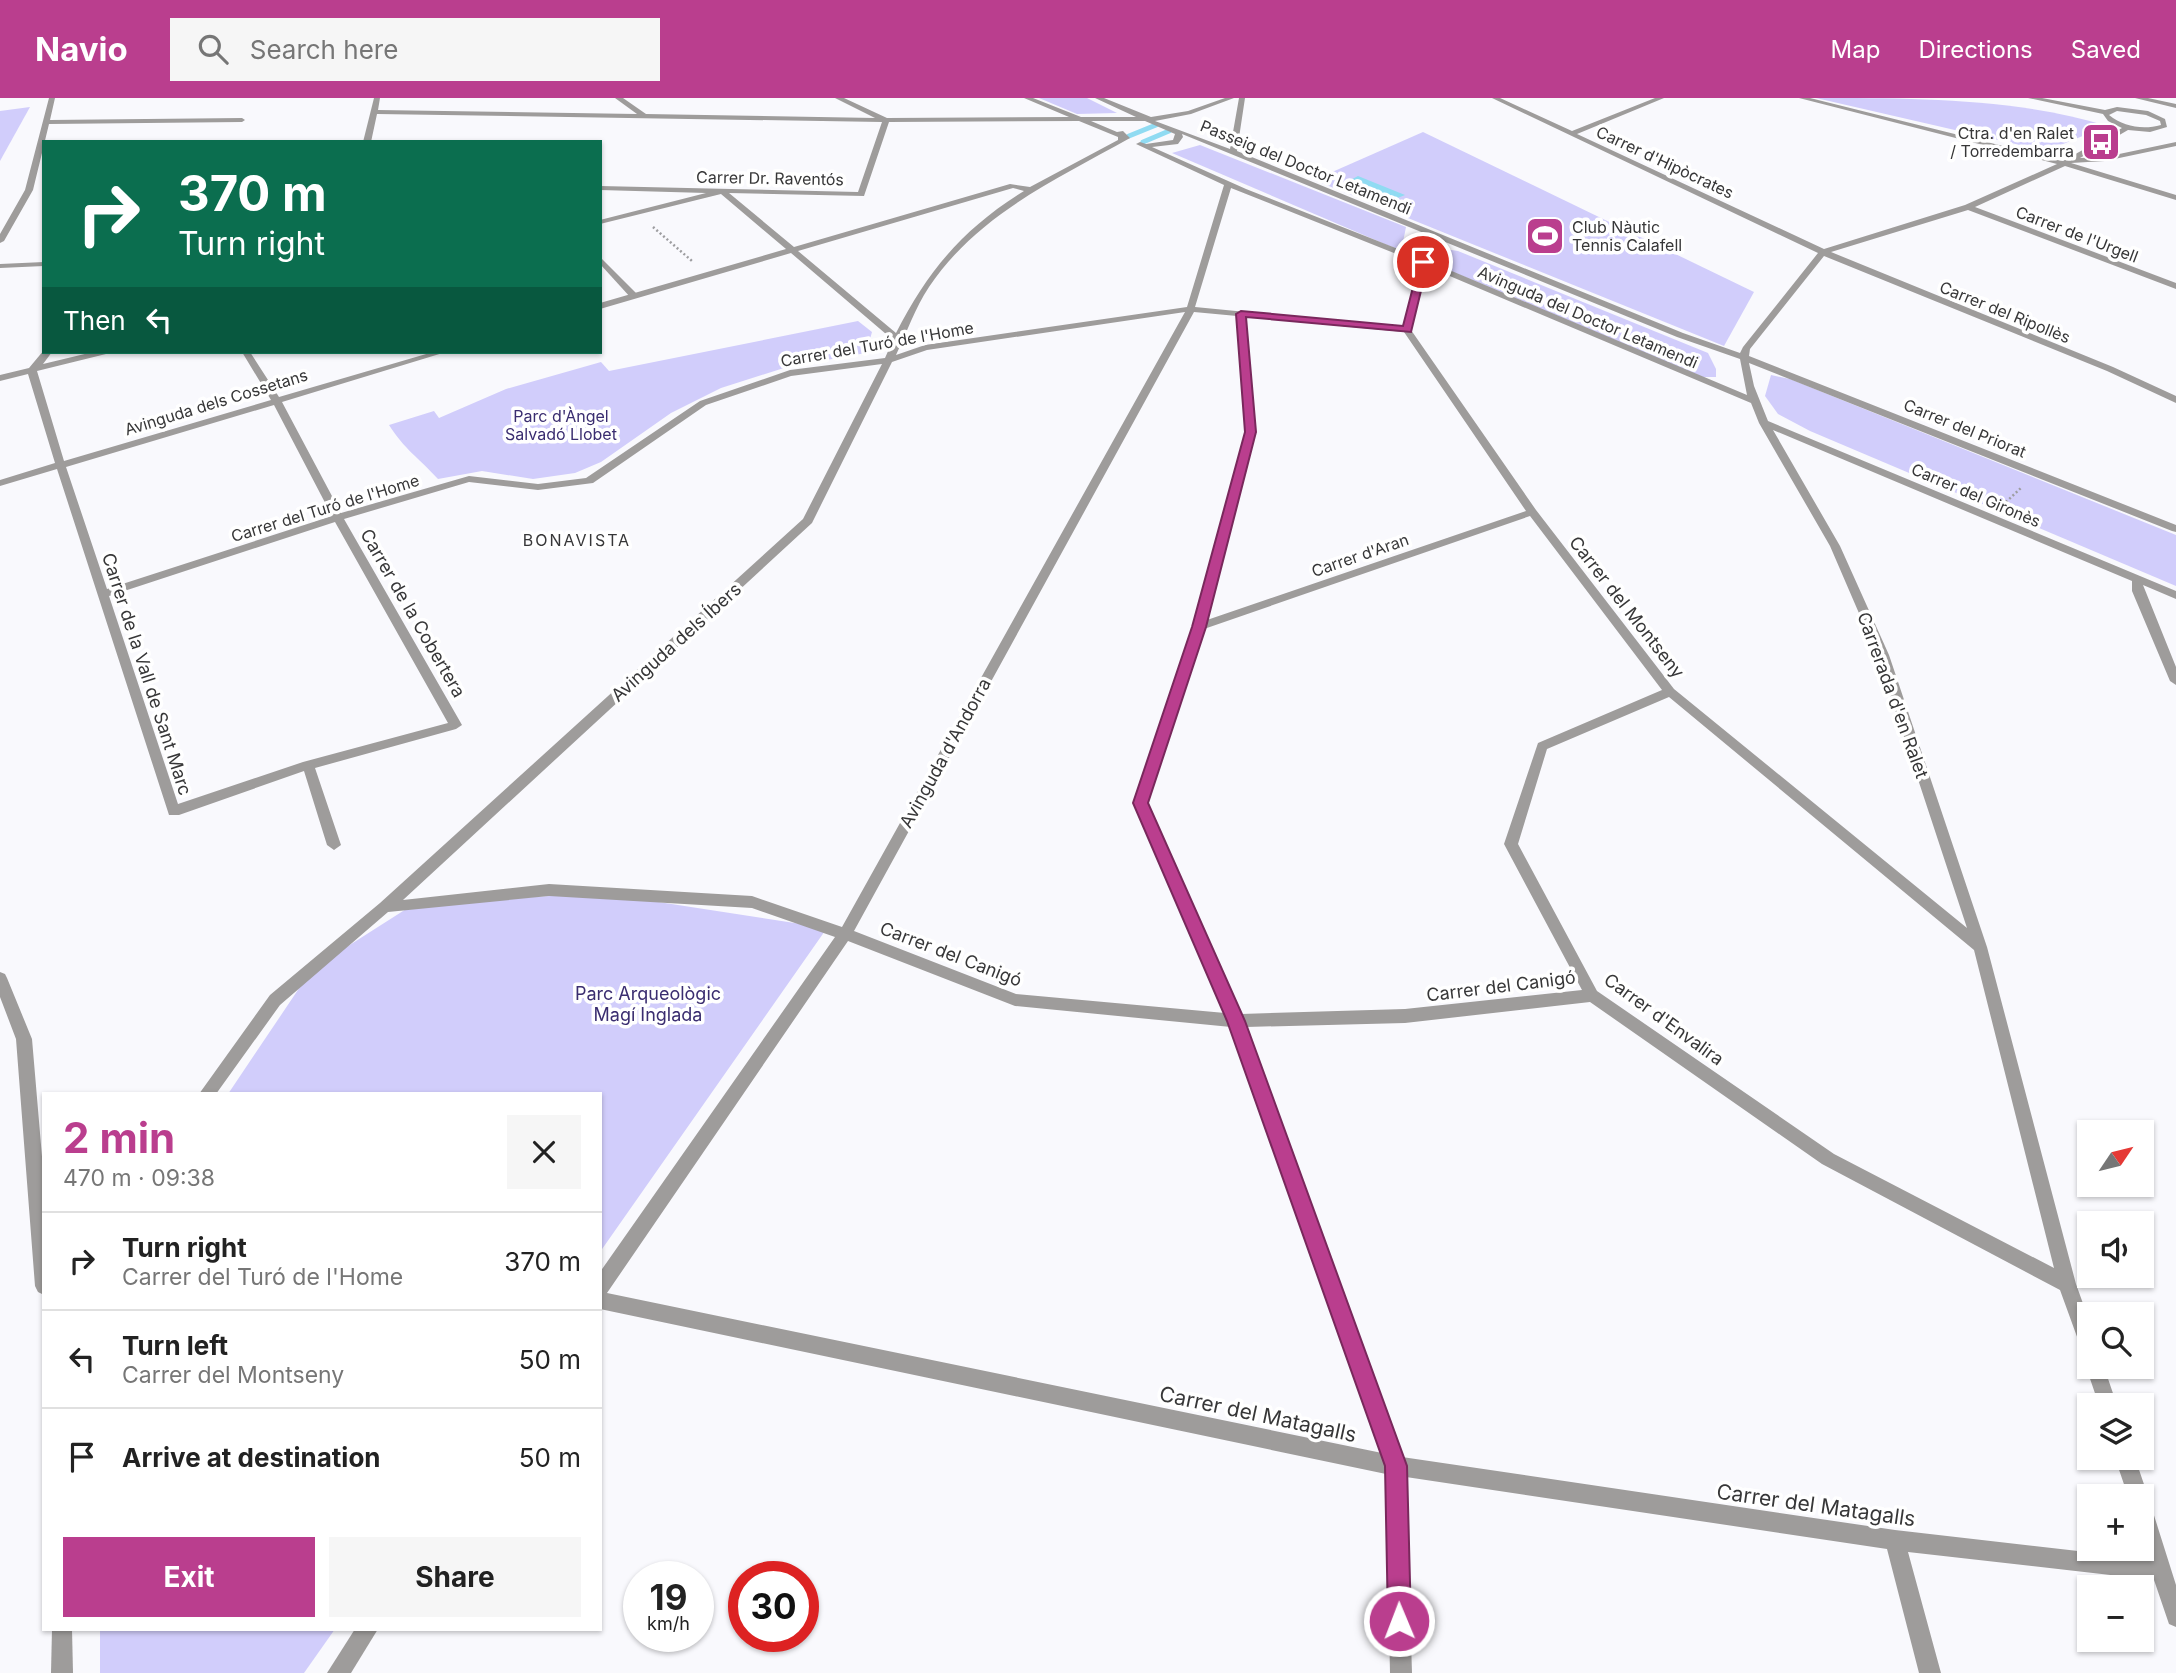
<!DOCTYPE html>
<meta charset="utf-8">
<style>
:root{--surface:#fff;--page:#f6f6f6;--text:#222;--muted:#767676;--line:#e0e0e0;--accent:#ba3e8e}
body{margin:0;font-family:Inter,sans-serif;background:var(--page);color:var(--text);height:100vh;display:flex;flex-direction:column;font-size:26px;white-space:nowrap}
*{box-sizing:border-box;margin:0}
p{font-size:23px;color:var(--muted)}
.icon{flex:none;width:38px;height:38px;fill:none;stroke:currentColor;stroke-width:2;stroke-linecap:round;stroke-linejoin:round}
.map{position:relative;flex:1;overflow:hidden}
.details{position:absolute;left:42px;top:994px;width:560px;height:539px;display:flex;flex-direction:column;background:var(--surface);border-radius:0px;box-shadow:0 2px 5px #0004}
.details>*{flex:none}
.hud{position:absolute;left:42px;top:42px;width:560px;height:214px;border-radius:0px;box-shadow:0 2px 5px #0004;background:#0b6e4f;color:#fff;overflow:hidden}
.needle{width:46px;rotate:55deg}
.fabs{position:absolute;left:2077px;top:1022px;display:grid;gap:14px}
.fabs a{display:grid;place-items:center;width:77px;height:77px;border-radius:0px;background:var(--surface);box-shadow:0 2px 5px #0004;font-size:35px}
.speed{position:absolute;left:623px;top:1463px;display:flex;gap:14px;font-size:35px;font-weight:700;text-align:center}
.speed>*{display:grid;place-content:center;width:91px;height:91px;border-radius:50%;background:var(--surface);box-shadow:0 2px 5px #0004;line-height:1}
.speed small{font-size:18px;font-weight:400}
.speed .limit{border:10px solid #d22;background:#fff;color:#111}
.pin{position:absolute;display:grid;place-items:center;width:60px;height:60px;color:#fff;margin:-30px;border:4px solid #fff;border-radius:50%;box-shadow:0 2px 7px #0007}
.me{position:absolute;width:77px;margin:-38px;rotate:359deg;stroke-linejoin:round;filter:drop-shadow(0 0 5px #0008)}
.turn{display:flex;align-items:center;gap:24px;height:147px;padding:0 21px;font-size:32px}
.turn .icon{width:91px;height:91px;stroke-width:2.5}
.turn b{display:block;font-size:49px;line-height:60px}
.then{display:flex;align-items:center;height:66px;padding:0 21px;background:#0003;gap:14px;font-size:26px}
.round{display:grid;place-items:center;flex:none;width:74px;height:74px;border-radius:0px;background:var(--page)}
.head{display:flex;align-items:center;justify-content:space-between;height:119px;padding:0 21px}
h1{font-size:42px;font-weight:700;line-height:52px;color:var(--accent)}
.cta{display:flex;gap:14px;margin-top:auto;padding:14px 21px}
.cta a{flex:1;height:80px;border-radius:0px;background:var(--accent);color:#fff;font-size:28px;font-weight:700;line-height:80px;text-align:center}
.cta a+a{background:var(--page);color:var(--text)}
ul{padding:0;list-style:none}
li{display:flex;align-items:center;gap:21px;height:98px;padding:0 21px;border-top:2px solid var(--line)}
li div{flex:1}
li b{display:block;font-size:26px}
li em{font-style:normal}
header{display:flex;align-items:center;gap:42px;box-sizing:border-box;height:98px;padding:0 35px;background:var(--accent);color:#fff}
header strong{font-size:33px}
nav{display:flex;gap:38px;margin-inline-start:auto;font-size:24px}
.search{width:490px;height:63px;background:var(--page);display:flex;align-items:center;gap:18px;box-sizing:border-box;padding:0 24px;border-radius:0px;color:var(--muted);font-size:26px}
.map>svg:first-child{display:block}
.green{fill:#d1cdfb}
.water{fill:#90dbf2}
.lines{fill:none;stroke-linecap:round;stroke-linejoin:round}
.stream{stroke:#90dbf2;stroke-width:5}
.path{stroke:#9d9da0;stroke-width:2.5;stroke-dasharray:2 2.5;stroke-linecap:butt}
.lane{fill:#9e9c9b;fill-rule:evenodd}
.street{fill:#9e9c9b;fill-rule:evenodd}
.route{fill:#ba3e8e;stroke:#79285c;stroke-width:2}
.labels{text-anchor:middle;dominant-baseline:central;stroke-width:7;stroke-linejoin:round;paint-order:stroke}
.far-poi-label{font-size:16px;fill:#373738;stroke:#fff;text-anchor:end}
.far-street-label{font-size:16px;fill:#373738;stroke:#fff}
.far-park-label{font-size:16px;fill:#3a2d70;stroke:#fff}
.far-neighbourhood-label{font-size:16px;letter-spacing:2px;fill:#373738;stroke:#fff}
.street-label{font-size:18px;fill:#373738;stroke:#fff}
.park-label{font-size:18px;fill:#3a2d70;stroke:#fff}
.near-street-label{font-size:21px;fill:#373738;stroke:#fff}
</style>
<header>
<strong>Navio</strong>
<div class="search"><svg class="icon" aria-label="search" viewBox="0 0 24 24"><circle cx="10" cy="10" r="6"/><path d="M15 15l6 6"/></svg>Search here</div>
<nav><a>Map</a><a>Directions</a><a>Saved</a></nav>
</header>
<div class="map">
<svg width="2176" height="1575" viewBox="0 0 2176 1575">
<rect width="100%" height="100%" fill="#f9f9fd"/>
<g class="green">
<path d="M1039,0H1087L1117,15L1077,16Z"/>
<path d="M1816,0C1911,0 2018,0 2107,28L2046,53Z"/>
<path d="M30,9L0,63V13Z"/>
<path d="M1423,34L1754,194L1724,248L1314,82Z"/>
<path d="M1200,47L1406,129L1402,149L1398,151L1387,147L1172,55Z"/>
<path d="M1445,151L1458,153L1708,255L1716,271V279H1703L1446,171L1433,161Z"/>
<path d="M858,223L872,234L866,255L787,269L721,290L671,315L601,364L575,375L533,381L482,373L438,381C419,360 404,351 389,327L434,313L439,320L506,291L601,264L609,273Z"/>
<path d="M1771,277L1790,281L2176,437V488L1810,333L1778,316L1765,298Z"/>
<path d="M600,795L827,830L600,1154V996H228L312,871L414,806Z"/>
<path d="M100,1531H335L304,1575H100Z"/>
</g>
<path class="water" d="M1358,78L1405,97L1385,105L1341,87Z"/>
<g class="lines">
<g class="stream">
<path d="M1129,38L1156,27"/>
<path d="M1143,44L1169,33"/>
</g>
<g class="path">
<path d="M653,129L692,163"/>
<path d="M2006,404L2022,389"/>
</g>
<path class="lane" d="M600,159L637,196V200H631L600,166Z"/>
<g class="street">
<path d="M49,0H55L50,22L242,20L245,22L242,24L49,26L33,92L4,143L0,145V136L25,92Z"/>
<path d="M374,0H380L378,12L637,16L615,0H623L646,16L875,20L835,0H844L887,20L1069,19L1024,0H1033L1081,19H1136L1095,0H1104L1151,19L1188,13L1225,0H1234L1191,16L1155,23L1230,51L1239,0H1245L1237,53L1683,235L1740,255L1743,249L1818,155L1492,0H1500L1572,33L1655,0H1664L1577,36L1824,151L1965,107L2057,66L1799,0H1810L2063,63L2122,30L2108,23L2103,16L2028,0H2042L2105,12L2117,9L2148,13L2165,21L2167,29L2150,34L2128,32L2080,60L2105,59L2176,44V48L2105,63L2071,65L2176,97V102L2065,68L1975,109L2176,185V191L1968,112L1831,154L2113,269L2176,298V305L2107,273L1824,158L1750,251L1749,258L2176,427V434L2172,433L1749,265L1754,288L1768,323L2176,493V501L2143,487L2176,569V587L2170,583L2132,493V483L1773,332L1840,448L1889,557L1987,849L2076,1186L2090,1225V1261L2084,1258L2060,1192L1822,1066L1590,904L1405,925L1246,929L1402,1359L1895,1432L2148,1461L2142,1443V1398H2128L2115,1360H2135L2148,1398L2146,1403L2149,1404L2152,1411L2176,1487V1529L2169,1526L2154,1482L1908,1454L1941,1575H1919L1887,1451L1406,1379L1412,1575H1390L1386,1376L600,1211V1174L835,839L752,810L549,798L388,814L280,907L216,996H199L270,897L380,805L803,421L882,266L791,278L706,307L593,385L538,392L469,384L344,421L462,627L456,631L315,670L341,747L334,752L327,747L304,673L179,717H169L57,371L0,388V382L55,365L28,276L0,283V277L29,270L44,252L52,254L43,266L93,254H107L106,256L37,273L64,363L271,302L242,254H250L279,299L433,254H446L282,304L341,415L469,378L538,386L586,380L700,303L790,272L885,260L893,242L791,155L600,211V205L786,151L721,96L600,126V122L706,95L600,92V88L858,94L882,24L377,16L371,44H363ZM2117,13L2146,17L2160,23L2161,27C2143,32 2124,29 2109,17ZM1079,23L1118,39V42L1030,89L1010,86L794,149L729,95L864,98L889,24ZM1091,23H1145L1175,36L1173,42L1146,46L1140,44L1136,46L1224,87L1187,209L925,247L896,257C907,234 915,210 929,189C978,116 1057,81 1130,40L1123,33L1117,34ZM1182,36L1431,138L1421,160L1246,91L1152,49L1178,46L1183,39ZM1013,90L1024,93C964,130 928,172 896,235L798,153ZM1231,90L1419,165L1403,229L1195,209ZM1438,141L1677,239L1740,261L1747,297L1428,163ZM1426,168L1751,305L1759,325L1830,448L1877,557L1967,830L1674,591L1536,412L1411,232ZM1185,214L842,829L752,798L549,786L403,802L812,425L892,264L927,252ZM1194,214L1237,218L1246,334L1193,529L1133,705L1225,915L1016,896L854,833ZM1246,219L1404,234L1526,413L1207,522L1256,334ZM274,307L332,418L107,491L66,369ZM1530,418L1662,592L1538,645L1504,746L1582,892L1405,911L1241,916L1147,705L1204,531ZM335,424L448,625L303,664L178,706L109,498ZM1669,599L1974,852L2054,1170L1834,1056L1597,893L1518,746L1547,651ZM848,843L1015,908L1231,929L1382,1355L607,1195Z"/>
<path d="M2135,0H2148L2176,6V10Z"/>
<path d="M44,164V168L0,170V166Z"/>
<path d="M0,874L5,876L7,880L32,941L44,1082V1197L38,1194L35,1188L16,941L0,899Z"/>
<path d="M2088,1262L2090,1269H2104L2117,1307H2099L2086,1269Z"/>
<path d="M52,1531H72L73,1575H51Z"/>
<path d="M355,1531H378L351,1575H327Z"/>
</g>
</g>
<path class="route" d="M1420,162L1428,164L1411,234L1246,219L1256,334L1206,529L1148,705L1245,923L1407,1368L1411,1523L1408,1532L1399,1535L1391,1532L1388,1523L1385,1368L1227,923L1133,705L1192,529L1245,334L1236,216L1241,213L1403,228Z"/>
<defs>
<symbol id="bus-square" viewBox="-11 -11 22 22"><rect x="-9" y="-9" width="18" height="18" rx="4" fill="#ba3e8e" stroke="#fff"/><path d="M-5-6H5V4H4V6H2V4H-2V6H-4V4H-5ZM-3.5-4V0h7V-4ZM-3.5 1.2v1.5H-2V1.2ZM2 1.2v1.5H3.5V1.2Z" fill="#fff"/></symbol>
<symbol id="stadium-square" viewBox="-11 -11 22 22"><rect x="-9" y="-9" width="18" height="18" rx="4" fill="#ba3e8e" stroke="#fff"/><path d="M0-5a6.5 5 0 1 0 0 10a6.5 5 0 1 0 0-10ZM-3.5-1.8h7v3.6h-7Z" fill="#fff"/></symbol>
</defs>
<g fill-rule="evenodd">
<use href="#bus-square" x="2079" y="22" width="44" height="44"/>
<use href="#stadium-square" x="1523" y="116" width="44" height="44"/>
</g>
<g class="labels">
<g class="far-poi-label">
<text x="2074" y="35">Ctra. d'en Ralet<tspan x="2074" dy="18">/ Torredembarra</tspan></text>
<text x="1572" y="129" text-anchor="start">Club Nàutic<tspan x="1572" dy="18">Tennis Calafell</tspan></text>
</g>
<g class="far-street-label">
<text transform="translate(1665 64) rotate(25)">Carrer d'Hipòcrates</text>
<text transform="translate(1306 69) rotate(22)">Passeig del Doctor Letamendi</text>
<text transform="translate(770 80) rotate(1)">Carrer Dr. Raventós</text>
<text transform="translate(2077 136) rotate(21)">Carrer de l'Urgell</text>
<text transform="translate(2005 214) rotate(22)">Carrer del Ripollès</text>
<text transform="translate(1588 219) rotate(23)">Avinguda del Doctor Letamendi</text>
<text transform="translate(877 246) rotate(-10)">Carrer del Turó de l'Home</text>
<text transform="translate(216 304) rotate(-17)">Avinguda dels Cossetans</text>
<text transform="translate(1965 330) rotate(22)">Carrer del Priorat</text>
<text transform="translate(1976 397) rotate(23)">Carrer del Gironès</text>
<text transform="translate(325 410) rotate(-17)">Carrer del Turó de l'Home</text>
<text transform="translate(1360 457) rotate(-19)">Carrer d'Aran</text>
</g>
<g class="far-park-label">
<text x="561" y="318">Parc d'Àngel<tspan x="561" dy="18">Salvadó Llobet</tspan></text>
</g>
<g class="far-neighbourhood-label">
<text x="577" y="442">BONAVISTA</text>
</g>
<g class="street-label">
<text transform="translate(1627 509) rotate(52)">Carrer del Montseny</text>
<text transform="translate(413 515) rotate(60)">Carrer de la Cobertera</text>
<text transform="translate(676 544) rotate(-42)">Avinguda dels Íbers</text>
<text transform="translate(147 576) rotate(72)">Carrer de la Vall de Sant Marc</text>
<text transform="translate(1893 597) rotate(70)">Carrerada d'en Ralet</text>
<text transform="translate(945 655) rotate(-61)">Avinguda d'Andorra</text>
<text transform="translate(951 856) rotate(21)">Carrer del Canigó</text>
<text transform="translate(1501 888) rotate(-7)">Carrer del Canigó</text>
<text transform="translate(1664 921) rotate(36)">Carrer d'Envalira</text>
</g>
<g class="park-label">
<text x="648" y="895">Parc Arqueològic<tspan x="648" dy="21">Magí Inglada</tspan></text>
</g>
<g class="near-street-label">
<text transform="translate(1258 1316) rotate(12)">Carrer del Matagalls</text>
<text transform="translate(1816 1407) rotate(8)">Carrer del Matagalls</text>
</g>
</g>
</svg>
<div class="fabs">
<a><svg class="needle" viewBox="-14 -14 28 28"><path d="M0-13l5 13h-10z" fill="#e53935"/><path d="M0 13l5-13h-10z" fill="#767676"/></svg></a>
<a><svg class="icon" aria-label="sound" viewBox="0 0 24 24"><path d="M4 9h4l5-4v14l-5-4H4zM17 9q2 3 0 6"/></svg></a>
<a><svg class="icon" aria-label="search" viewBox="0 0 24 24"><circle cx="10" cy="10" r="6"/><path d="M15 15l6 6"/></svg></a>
<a><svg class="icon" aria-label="layers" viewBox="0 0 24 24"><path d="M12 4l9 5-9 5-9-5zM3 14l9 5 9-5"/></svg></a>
<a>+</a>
<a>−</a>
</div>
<div class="speed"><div>19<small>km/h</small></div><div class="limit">30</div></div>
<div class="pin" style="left:1423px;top:164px;background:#d93025"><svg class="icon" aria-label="arrive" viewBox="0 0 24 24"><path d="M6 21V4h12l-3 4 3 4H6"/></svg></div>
<svg class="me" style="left:1399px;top:1523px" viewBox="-20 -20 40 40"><circle r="17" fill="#ba3e8e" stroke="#fff" stroke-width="3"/><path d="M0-11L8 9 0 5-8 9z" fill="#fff"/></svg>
<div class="hud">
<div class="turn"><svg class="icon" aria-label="right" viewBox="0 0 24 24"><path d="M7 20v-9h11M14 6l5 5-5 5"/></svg><div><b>370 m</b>Turn right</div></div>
<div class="then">Then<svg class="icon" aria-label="left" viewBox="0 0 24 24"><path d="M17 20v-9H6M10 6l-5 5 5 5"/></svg></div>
</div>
<section class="details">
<div class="head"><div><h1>2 min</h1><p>470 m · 09:38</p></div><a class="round"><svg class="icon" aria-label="close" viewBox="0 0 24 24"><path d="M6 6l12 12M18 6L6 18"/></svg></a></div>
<ul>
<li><svg class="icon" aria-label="right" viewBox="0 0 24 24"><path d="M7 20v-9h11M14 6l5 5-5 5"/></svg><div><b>Turn right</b><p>Carrer del Turó de l'Home</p></div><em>370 m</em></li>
<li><svg class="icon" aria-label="left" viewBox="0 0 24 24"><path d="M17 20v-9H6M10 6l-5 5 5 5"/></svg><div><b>Turn left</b><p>Carrer del Montseny</p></div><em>50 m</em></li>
<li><svg class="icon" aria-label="arrive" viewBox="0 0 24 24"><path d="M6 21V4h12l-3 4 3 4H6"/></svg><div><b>Arrive at destination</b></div><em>50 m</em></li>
</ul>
<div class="cta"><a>Exit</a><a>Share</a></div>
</section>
</div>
